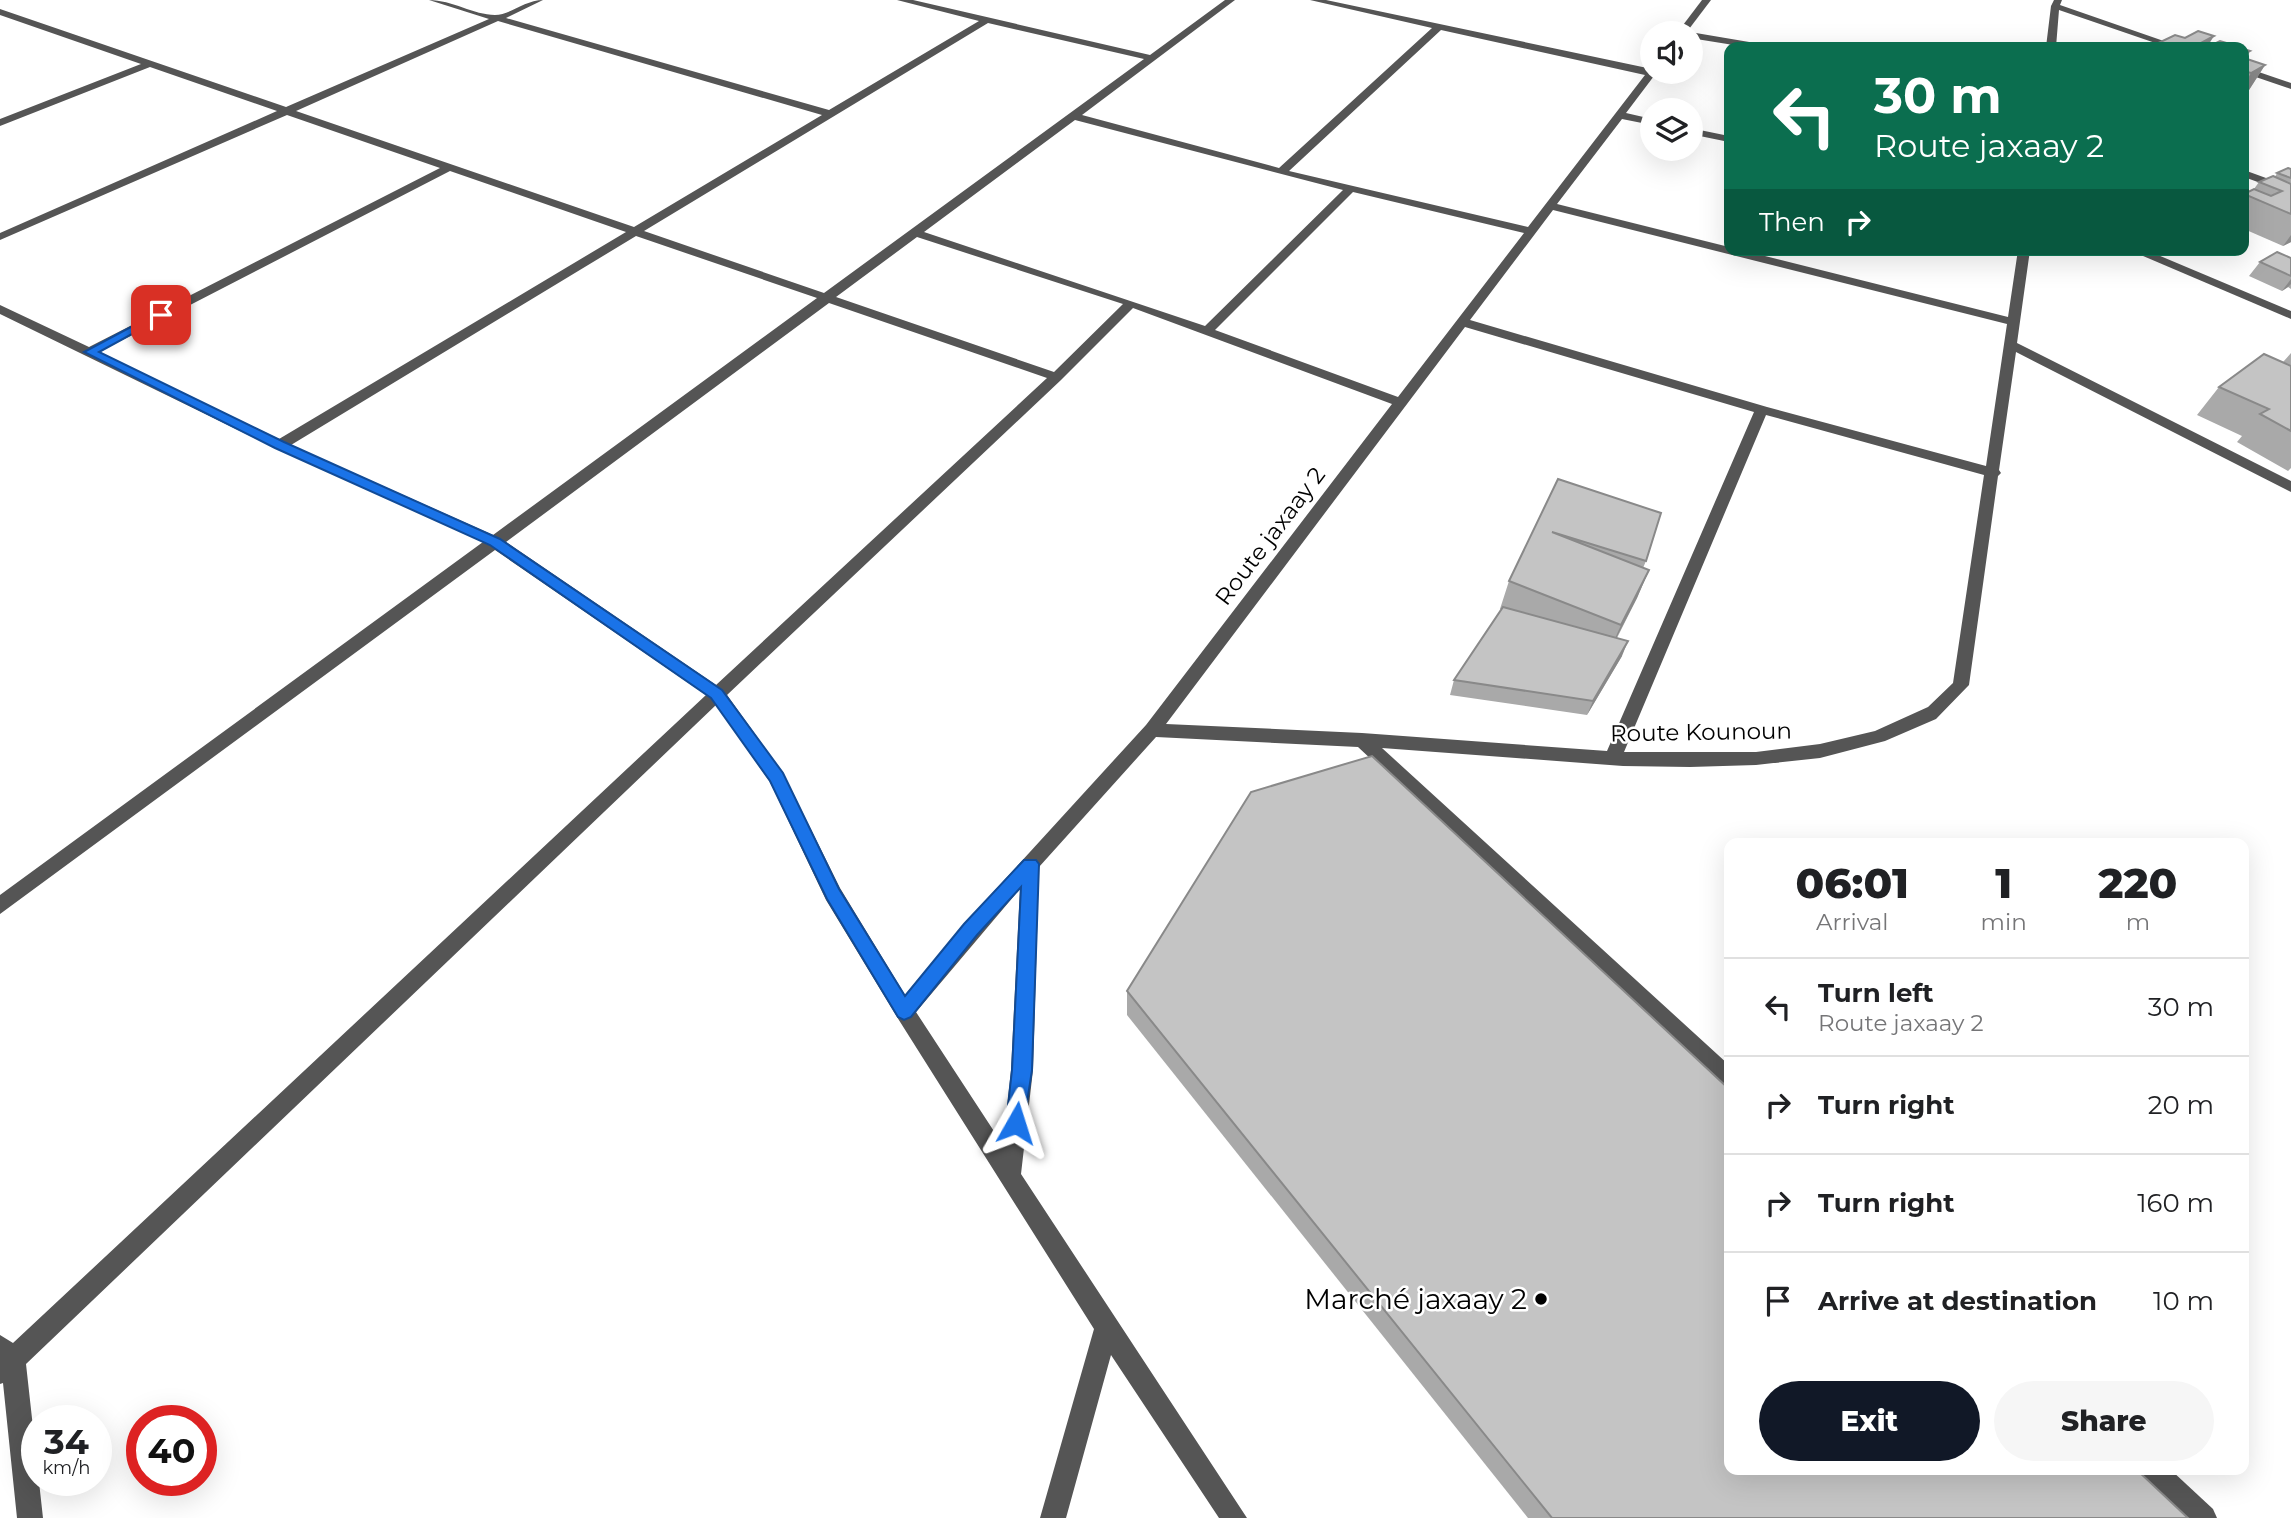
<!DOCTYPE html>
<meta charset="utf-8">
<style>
:root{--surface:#fff;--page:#f6f6f6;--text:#202124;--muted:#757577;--line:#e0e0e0;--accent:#111827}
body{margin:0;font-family:Montserrat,sans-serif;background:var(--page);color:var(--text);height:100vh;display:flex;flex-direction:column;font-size:26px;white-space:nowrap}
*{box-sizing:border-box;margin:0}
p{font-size:23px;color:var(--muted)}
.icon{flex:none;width:38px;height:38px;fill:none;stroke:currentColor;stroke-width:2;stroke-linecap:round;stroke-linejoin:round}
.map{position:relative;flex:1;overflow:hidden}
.sheet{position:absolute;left:1724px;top:838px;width:525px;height:637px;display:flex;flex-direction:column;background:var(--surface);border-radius:14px;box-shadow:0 7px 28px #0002}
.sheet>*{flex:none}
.guide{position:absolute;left:1724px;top:42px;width:525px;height:214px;border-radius:14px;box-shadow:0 7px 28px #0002;background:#0b6e4f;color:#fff;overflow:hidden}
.buttons{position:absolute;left:1640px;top:21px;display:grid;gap:14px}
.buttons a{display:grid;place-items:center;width:63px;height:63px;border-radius:50%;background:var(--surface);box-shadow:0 7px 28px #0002;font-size:35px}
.speed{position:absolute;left:21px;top:1405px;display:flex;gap:14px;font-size:35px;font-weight:700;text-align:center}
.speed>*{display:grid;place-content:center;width:91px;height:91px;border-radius:50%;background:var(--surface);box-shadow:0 7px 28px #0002;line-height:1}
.speed small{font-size:18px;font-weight:400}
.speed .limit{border:10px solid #d22;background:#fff;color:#111}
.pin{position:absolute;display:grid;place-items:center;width:60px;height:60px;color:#fff;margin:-30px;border-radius:14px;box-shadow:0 4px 10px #0006}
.me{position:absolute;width:77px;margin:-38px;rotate:6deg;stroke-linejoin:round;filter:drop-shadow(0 0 5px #0008)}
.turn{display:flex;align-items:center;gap:24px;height:147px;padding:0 35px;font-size:32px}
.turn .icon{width:91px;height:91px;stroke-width:2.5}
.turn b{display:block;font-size:49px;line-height:60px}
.then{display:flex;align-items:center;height:66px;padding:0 35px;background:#0003;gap:14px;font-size:26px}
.eta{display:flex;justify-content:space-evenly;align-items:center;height:119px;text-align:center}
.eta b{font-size:42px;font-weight:800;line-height:49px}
.cta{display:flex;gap:14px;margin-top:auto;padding:14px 35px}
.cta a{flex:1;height:80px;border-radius:42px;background:var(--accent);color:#fff;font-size:28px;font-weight:800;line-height:80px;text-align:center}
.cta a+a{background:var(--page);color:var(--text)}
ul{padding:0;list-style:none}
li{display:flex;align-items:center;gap:21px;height:98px;padding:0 35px;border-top:2px solid var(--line)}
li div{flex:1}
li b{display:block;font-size:26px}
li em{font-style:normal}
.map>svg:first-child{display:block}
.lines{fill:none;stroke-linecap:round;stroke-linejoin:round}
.minor{fill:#555;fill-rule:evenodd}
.wall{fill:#a9a9a9}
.shaded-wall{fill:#898989}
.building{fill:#c4c4c4;stroke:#898989;stroke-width:2}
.route{fill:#1a73e8;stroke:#114b97;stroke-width:2}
.poi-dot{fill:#000;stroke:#fff;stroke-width:2.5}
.labels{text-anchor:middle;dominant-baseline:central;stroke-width:5;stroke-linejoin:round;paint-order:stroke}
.street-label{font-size:23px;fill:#000;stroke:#fff}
.near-poi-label{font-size:28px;fill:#000;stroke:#fff;text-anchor:end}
</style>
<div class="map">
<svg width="2291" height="1518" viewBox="0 0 2291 1518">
<rect width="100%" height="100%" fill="#fff"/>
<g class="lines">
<g class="minor">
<path d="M429,0C452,0 474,15 495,15C510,15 525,0 543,0L506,18L829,110L979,21L897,0H913L1150,55L1225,0H1235L1082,115L1279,168L1432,28L1310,0H1326L1652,69V72H1657L1626,113L1652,119V125L1622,119L1557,204L1729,247V250H1741L2008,317L2018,250H2030L2017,343L2291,481V492L2016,352L1999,470L2001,473L1998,476L1969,685L1936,719L1885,741L1820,758L1756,765L1690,767L1623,766L1382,748L1729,1065V1089L1722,1086L1358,747L1156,737L1039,867L1033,1070L1021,1174L1247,1518H1219L1111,1355L1066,1518H1040L1094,1329L897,1017L826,900L770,782L716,705L26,1364L43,1518H17L3,1383L0,1384V1335L13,1343L706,695L495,550L0,914V895L483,542L275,448L0,314V305L89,347L440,168L287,115L0,240V233L277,111L150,67L0,126V119L141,64L0,15V9L286,107L489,19ZM498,21L822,115L634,227L296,111ZM988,23L1144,59L824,293L644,231ZM1441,30L1645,75L1528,227L1289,171ZM1075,120L1343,190L1205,326L924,232ZM450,171L626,232L279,439L99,352ZM1353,192L1524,233L1398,397L1215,330ZM1553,210L2007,324L1986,466L1767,407L1470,320ZM636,236L817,298L493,535L291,445ZM917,237L1123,304L1054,372L836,297ZM829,303L1047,378L716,685L506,542ZM1133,308L1392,404L1146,725L964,924L905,995L840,888L783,773L727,695L1061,380ZM1465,327L1754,412L1607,751L1362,733L1166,724ZM1766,415L1984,475L1953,683L1928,707L1875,731L1820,744L1756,752H1624ZM1020,889L1011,1070L1003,1145L916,1012Z"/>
<path d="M1702,0H1711L1686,33H1677Z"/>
<path d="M2054,0H2062L2060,5L2181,47H2167L2059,10L2056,47H2046L2051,6Z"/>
<path d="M1690,32L1761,44L1766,47H1746L1690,38V33H1687Z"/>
<path d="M2244,67L2291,83V89L2244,73Z"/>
<path d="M1690,128L1729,136V142L1690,134Z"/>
<path d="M2244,170L2291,187V194L2244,177Z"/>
<path d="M2129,250H2146L2291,311V319Z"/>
<path d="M2139,1470H2171L2213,1509L2217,1518H2185L2143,1479Z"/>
</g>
</g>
<g class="wall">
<path d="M2244,49L2250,51L2245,58L2265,65L2249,90L2244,93Z"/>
<path d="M2291,169V242L2283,246L2244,229V195L2254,189L2259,182L2275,177L2277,173Z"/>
<path d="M2291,258V289L2288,287L2282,291L2249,276L2260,262Z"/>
<path d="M2291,353V468L2288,471L2237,442L2242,436L2197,415L2219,387L2283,362Z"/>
<path d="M1558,479L1646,561L1643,568L1649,570L1637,598L1617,638L1622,656L1587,715L1450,695L1454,680L1502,609H1500L1509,581Z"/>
<path d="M1127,991L2188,1518H1528L1127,1015Z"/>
</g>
<g class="shaded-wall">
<path d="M2214,36L2207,47L2199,44Z"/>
<path d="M2250,51L2244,61V54Z"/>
<path d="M2265,65L2249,90L2244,93V85L2251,73Z"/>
<path d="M2291,235V242L2283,246Z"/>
<path d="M2291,279V284L2288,287L2282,291Z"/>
<path d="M1649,570L1637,598L1609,652L1621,625Z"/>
<path d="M1628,641L1622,656L1587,715L1593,701Z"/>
</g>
<g class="building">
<path d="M2198,31L2214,36L2199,44L2208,47L2220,41L2240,47H2150L2175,35L2185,38Z"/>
<path d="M2244,49L2250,51L2244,54Z"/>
<path d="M2244,58L2265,65L2251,73L2244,71Z"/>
<path d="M2288,168L2291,169V178L2277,173Z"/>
<path d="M2273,176L2291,184V214L2244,194L2254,189L2271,196L2282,191L2259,182Z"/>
<path d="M2277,252L2291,258V276L2260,262Z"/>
<path d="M2264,354L2291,366V431L2260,414L2269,409L2219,387Z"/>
<path d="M1558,479L1661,513L1646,561L1552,532L1649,570L1621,625L1509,581Z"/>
<path d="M1503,607L1628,641L1593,701L1454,680Z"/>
<path d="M1372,756L1729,1089V1470H2137L2188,1518H1552L1127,991L1251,792Z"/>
</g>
<path class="route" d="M157,313L167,315L99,352L284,442L500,539L722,690L783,773L839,889L905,996L964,924L1024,860H1036L1039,864L1032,1070L1023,1129L1016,1132L1009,1129L1006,1123L1012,1070L1021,887L977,935L911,1017L904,1020L898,1017L827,899L770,781L711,698L490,545L275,448L84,352Z"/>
<circle class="poi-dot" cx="1541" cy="1299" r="7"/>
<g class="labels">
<g class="street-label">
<text transform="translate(1270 536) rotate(-53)">Route jaxaay 2</text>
<text transform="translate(1701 732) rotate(-1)">Route Kounoun</text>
</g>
<g class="near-poi-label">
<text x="1527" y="1299">Marché jaxaay 2</text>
</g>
</g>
</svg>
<div class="buttons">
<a><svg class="icon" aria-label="sound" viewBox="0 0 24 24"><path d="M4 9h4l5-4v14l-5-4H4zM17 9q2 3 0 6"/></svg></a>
<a><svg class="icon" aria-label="layers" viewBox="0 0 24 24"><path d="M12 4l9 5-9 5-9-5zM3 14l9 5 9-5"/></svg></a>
</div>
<div class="speed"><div>34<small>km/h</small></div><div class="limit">40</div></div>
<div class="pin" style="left:161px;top:315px;background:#d93025"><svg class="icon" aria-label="arrive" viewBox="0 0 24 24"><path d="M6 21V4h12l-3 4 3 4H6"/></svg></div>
<svg class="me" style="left:1016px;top:1123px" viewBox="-20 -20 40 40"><path d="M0-17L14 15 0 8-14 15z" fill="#1a73e8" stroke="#fff" stroke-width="4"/></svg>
<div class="guide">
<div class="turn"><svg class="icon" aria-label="left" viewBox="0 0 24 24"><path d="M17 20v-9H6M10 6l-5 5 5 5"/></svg><div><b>30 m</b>Route jaxaay 2</div></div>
<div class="then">Then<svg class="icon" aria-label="right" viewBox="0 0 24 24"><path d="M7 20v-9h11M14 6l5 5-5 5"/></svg></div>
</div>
<section class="sheet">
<div class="eta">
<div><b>06:01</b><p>Arrival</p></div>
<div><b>1</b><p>min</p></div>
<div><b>220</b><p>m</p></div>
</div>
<ul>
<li><svg class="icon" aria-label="left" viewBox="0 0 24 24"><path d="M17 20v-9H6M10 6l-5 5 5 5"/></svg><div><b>Turn left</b><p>Route jaxaay 2</p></div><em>30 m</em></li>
<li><svg class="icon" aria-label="right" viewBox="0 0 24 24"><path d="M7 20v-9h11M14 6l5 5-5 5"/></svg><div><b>Turn right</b></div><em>20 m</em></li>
<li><svg class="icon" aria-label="right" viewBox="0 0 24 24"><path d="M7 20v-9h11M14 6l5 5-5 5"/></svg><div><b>Turn right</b></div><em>160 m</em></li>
<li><svg class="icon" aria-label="arrive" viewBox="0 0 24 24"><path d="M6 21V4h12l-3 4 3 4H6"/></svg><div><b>Arrive at destination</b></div><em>10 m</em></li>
</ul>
<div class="cta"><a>Exit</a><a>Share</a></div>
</section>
</div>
